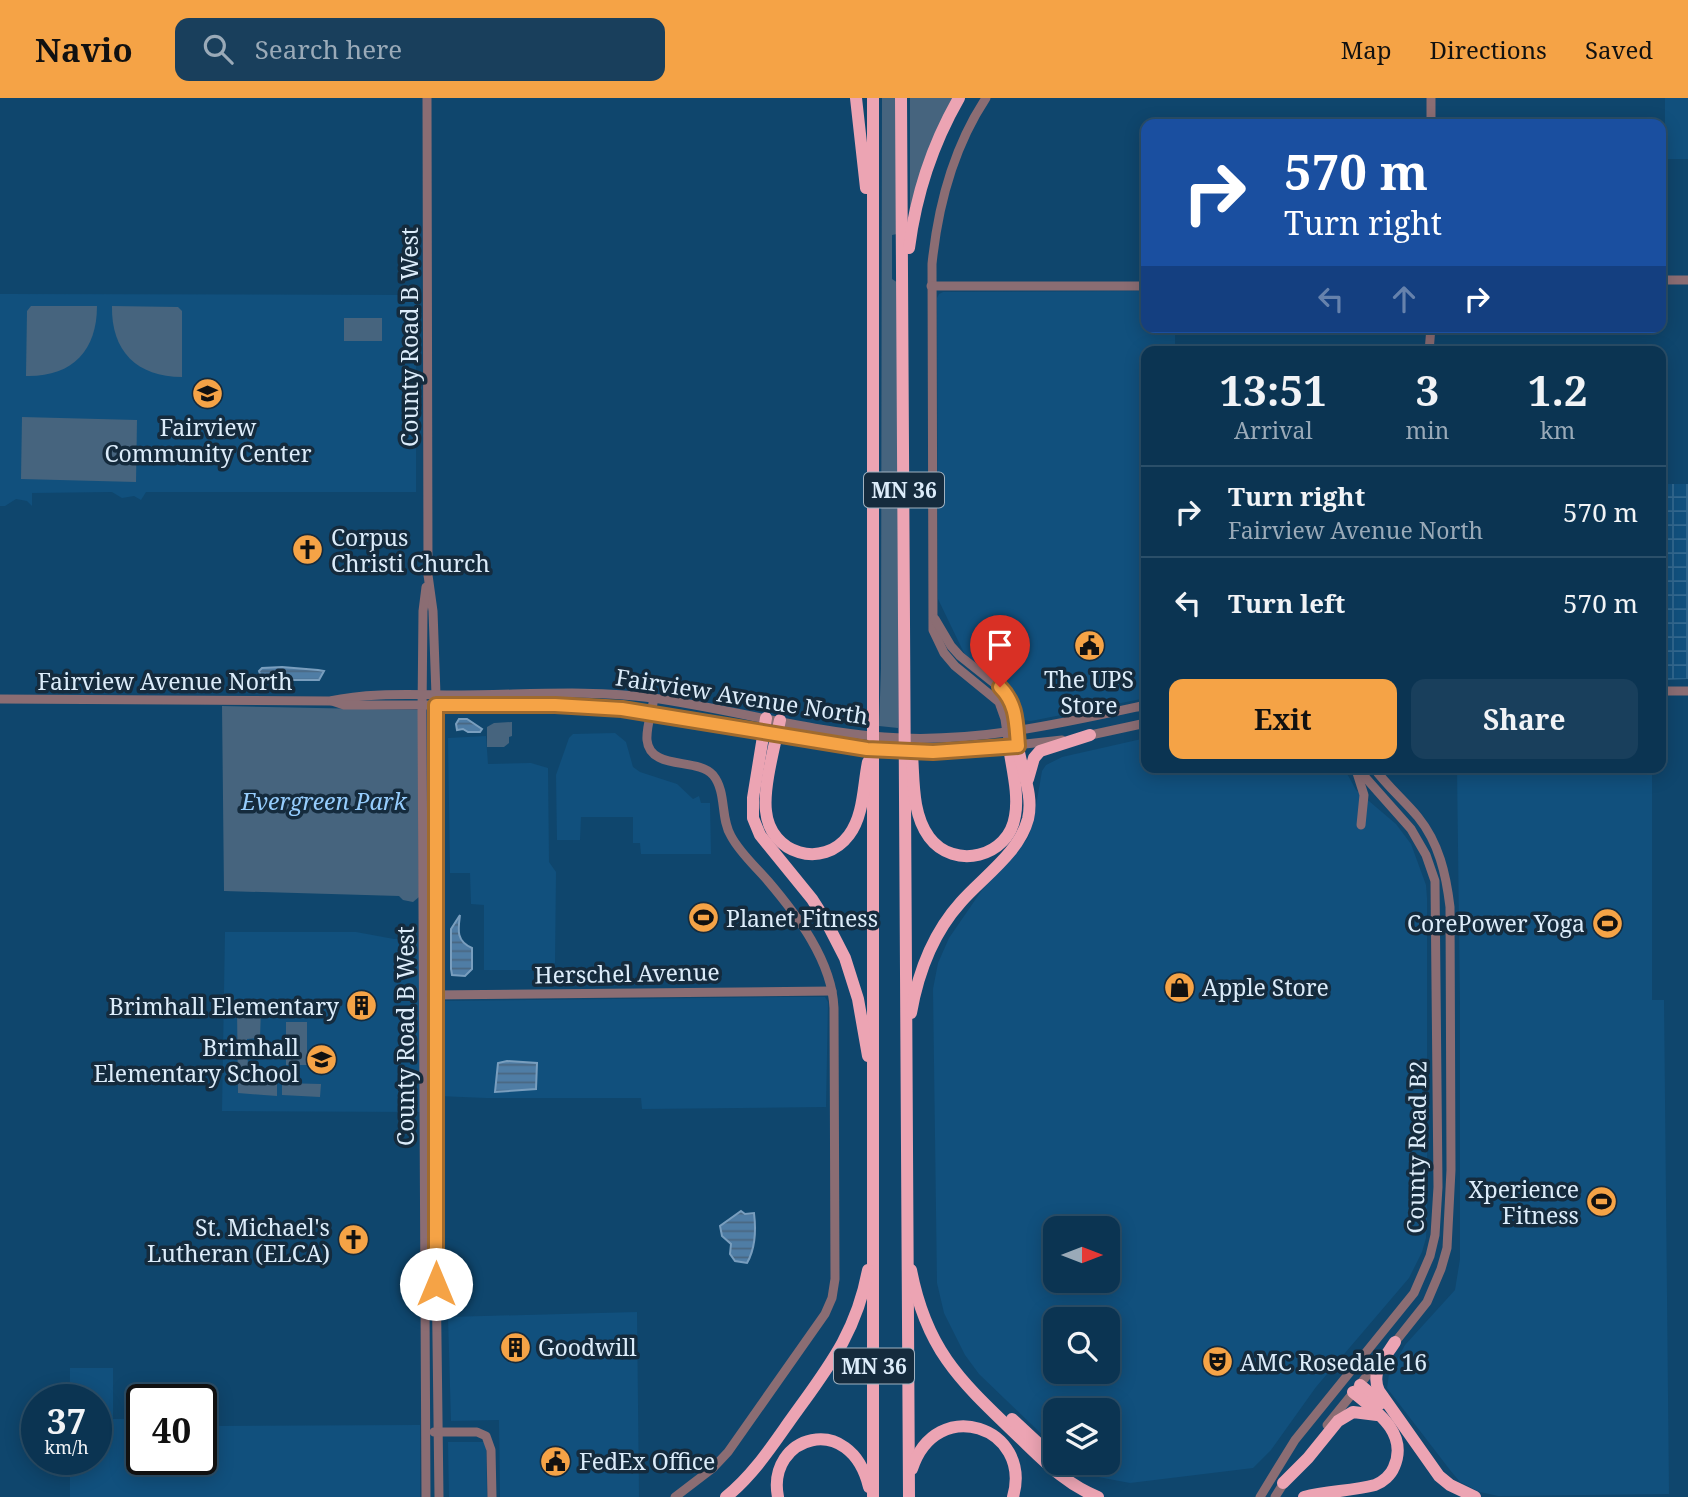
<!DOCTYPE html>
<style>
:root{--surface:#0b3452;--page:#193f5c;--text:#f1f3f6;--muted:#9aaab8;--line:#2b4f69;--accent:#f5a346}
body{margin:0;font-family:"Noto Serif",serif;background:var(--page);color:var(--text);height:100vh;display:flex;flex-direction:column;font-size:26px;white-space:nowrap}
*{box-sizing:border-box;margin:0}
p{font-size:23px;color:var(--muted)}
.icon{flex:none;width:38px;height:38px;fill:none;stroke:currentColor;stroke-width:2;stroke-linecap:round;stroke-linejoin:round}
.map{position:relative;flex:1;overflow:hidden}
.drawer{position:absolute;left:1141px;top:248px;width:525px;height:427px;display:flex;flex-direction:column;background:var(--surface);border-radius:14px;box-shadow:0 4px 18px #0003,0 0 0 2px var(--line)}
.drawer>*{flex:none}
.banner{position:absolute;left:1141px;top:21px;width:525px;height:214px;border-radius:14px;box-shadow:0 4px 18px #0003,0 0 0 2px var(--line);background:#1a4fa0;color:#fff;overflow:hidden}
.needle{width:46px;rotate:90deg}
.controls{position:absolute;left:1043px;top:1118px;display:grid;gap:14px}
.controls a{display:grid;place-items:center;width:77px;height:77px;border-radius:14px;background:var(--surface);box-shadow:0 4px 18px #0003,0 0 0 2px var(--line);font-size:35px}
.speed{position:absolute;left:21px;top:1286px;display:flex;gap:14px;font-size:35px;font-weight:700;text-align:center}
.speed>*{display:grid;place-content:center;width:91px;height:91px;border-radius:50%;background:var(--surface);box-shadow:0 4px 18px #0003,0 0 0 2px var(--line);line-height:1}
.speed small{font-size:18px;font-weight:400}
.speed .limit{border:4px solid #111;border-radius:10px;background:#fff;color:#111}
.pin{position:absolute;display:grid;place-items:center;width:60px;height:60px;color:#fff;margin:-72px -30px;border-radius:50% 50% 50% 0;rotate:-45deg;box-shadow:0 0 7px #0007}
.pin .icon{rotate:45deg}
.me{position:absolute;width:77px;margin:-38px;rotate:0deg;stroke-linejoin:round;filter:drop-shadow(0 0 5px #0008)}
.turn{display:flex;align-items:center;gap:24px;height:147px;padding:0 28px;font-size:32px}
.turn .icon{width:91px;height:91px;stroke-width:2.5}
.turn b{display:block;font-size:49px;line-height:60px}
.lanes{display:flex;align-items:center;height:66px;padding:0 28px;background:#0003;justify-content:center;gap:35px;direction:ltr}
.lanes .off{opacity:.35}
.eta{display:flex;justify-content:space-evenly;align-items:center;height:119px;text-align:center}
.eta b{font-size:42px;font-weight:700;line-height:49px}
.primary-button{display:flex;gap:14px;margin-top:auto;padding:14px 28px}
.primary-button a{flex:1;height:80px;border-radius:14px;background:var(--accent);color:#111;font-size:28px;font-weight:700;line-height:80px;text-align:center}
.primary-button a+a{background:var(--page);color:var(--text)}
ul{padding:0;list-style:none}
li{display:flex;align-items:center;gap:21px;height:91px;padding:0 28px;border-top:2px solid var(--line)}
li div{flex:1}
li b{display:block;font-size:26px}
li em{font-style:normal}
header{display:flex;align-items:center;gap:42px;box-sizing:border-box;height:98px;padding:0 35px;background:var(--accent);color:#111}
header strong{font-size:33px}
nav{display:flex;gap:38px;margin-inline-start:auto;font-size:24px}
.search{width:490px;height:63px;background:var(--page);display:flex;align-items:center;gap:18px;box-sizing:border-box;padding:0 24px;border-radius:14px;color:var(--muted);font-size:26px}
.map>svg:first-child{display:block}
.built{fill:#11507d;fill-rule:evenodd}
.industrial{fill:url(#industrial-grid)}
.green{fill:#46647e}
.water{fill:url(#water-rules);stroke:#799ebe;stroke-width:2}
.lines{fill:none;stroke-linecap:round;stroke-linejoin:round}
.minor{stroke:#8b6d73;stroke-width:9}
.highway{stroke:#eca4b3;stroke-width:12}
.route-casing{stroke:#9f6a2e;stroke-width:18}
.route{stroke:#f5a346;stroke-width:12}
.labels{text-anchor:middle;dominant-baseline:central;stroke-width:7;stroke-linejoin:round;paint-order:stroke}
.shield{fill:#152b3d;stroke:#a0b2c1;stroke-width:2}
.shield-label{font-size:21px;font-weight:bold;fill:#dcecfa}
.street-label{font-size:23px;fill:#dcecfa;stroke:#152b3d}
.poi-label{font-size:23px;fill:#dcecfa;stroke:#152b3d;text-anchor:start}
.park-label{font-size:23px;font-style:italic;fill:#96cdfd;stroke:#152b3d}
</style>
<header>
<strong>Navio</strong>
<div class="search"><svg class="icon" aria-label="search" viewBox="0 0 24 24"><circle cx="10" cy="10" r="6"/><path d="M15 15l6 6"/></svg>Search here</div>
<nav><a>Map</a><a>Directions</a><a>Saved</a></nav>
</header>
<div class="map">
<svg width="1688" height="1399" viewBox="0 0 1688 1399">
<defs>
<pattern id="industrial-grid" width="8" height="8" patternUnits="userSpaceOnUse" patternTransform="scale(1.75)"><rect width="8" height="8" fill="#11507d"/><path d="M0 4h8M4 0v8" fill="none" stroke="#336990"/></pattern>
<pattern id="water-rules" width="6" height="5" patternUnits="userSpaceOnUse" patternTransform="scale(1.75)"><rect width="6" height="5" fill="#4f7da5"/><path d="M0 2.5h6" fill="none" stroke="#4a6781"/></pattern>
</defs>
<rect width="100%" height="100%" fill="#0f466d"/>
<g class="built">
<rect x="1665" y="0" width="23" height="61"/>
<path d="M1146,193V229H1175V254H1146V600L1031,623L1024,622L1020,618L1015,598L1009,590L978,569L964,555L938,501L937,200L939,196L943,194Z"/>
<path d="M0,196L416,197V394H146L141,402L134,398L122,400L112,394L32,395V408L27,403L16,401L5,408H0Z"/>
<path d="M615,635L626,644L633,669L640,674L677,686L693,701L699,698L701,705H710L711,756H641L640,745H633V719H581L580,742H557L556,677L569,640L573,636Z"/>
<path d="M486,638L488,666L531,665L548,670L549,764L556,774L555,865H542V872H484V807L471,806L470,775H450L448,640Z"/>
<path d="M1146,640V670H1344L1356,692L1396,726L1411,746L1426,787L1427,800V1119L1426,1140L1422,1154L1409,1180L1316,1289L1271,1352L1253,1370L1130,1385L1098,1379L1074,1365H1108V1312H1055V1349L979,1276L965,1257L944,1215L937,1185L933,891L938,865L949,840L982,792L1028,740L1033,725L1042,673L1046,667L1062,659ZM1055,1130H1108V1183H1055ZM1055,1222H1108V1274H1055Z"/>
<path d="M1457,670H1652V902H1664L1669,1396L1498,1398L1480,1394L1460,1384L1450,1372L1387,1290L1389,1276L1405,1247L1455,1192L1460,1161V907Z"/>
<path d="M225,834H356L394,841L419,839L421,1014L222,1013Z"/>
<path d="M783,899H825L828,904L826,1009L642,1011L641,1000H486L439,998L441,906L445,903Z"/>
<path d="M637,1214L639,1399H500L499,1322L451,1323L448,1219Z"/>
<path d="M70,1270H113V1321H142V1362H201V1321H208L209,1328L420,1327V1399H70V1362H96V1302H70Z"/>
<path d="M448,1344H486L487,1399H449Z"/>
</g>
<path class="industrial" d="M1661,386H1688V581L1661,582Z"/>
<g class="green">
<path d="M882,0H897V136L892,137V181L898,185V630L879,628L881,570Z"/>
<path d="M910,0H955L910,110Z"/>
<path d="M31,208H97C97,253 72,279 26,278L27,213Z"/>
<path d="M112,208L178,209L182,213V279C137,279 111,253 112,208Z"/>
<rect x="344" y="220" width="38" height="23"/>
<path d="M22,319L137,322L136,384L21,381Z"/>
<path d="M222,608L418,612L419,799L413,804L403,802L399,798L224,793Z"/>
<path d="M512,624V638L509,639V645L504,649H487V629L494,625Z"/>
<path d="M237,910H261L260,940L247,941L248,971L262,984L277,986V998L238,995Z"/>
<rect x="286" y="924" width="21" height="43"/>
<path d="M282,985L321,986L320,999L282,997Z"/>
</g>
<g class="water">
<path d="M282,569L318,572L324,573L319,582H262L259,573L262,570Z"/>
<path d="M459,621H467L482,631L480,634H468L463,631L457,632L456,626Z"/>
<path d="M460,817C458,832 456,843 472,850V871L465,878L452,877L451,871V831Z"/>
<path d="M507,963L537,965L536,991L495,994L498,965Z"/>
<path d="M741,1113L745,1116L754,1115C756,1131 755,1151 747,1165L735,1163L730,1156L731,1146L722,1138L720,1128Z"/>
</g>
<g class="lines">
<g class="minor">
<path d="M427,0L428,477L433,513L436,597V1164L439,1399"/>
<path d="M986,0C953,50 938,107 932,166L933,532L944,555L955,568L999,604L1005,621L1009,649"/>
<path d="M1431,0V26"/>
<path d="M1661,182H1688"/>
<path d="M931,188H1146"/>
<path d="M1429,254L1431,229"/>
<path d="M426,489L423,513L422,614L426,1399"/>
<path d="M935,521L951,548L960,558L1009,597L1016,621L1018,648"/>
<path d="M1661,593H1688"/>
<path d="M654,600C652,613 646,629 647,642C650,673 697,659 713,677C727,694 720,720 731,738C740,755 756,769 768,783C797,817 832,863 834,910L835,1181L832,1200L825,1216L728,1354L713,1370L675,1399"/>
<path d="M0,601L330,603C370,594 416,597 457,597C522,597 589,591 653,600C730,611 806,633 884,639C973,646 1059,626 1146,607"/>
<path d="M332,603L344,607H555L622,611L862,651L917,654L980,651L1062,642"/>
<path d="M1086,638L1146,625"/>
<path d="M1374,670C1387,688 1404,702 1418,719C1439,745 1446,776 1450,809L1451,1072L1447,1150L1441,1171L1427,1204L1392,1248"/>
<path d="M1357,675L1364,697L1361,727"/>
<path d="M431,897L832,893"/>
<path d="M1327,1327L1378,1264"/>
<path d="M434,1334H477L486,1338L491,1352L492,1399"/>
<path d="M1260,1399L1295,1342L1414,1195L1430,1158L1435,1137L1438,1089L1435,783L1426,757L1411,731L1357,670"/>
<path d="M1275,1399L1285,1383"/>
</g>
<g class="highway">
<path d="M856,0L866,90"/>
<path d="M873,0V1399"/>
<path d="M901,0L909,1399"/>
<path d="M909,150C916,96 932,47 959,0"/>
<path d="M766,620L753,700V720L760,737L812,801L826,823L845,860L858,901L868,958"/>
<path d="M780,622C775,646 763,690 766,713C770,756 823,772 849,737C864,717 863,688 868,664"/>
<path d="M912,656C914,683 912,716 929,739C954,773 1009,759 1015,718C1019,696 1012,671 1009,649"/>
<path d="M1028,681L1034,660L1040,653L1090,637"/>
<path d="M911,915C918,875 933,835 961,804C983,779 1019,755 1028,721C1034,696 1021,672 1018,648"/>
<path d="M911,1172C927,1255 963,1285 1021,1341C1045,1364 1067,1387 1098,1399"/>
<path d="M1395,1244C1385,1260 1370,1274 1379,1293L1439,1378L1450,1387L1475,1399"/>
<path d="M1360,1287L1382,1305"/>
<path d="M1012,1321L1055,1361"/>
<path d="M912,1371C936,1296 1033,1329 1013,1399"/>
<path d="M1283,1385L1308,1360L1338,1323L1353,1314L1377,1317"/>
<path d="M726,1399C752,1378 770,1351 789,1324C826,1272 856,1237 868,1172"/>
<path d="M778,1399C766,1338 850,1312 869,1389"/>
<path d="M1304,1399C1327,1393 1352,1393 1375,1387C1383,1384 1391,1377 1394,1369C1409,1335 1376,1313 1353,1294"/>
</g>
</g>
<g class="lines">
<defs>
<path id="route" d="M436,1186V607H555L622,611L867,651L933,654L1018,648C1016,625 1017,606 1000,589"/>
</defs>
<use href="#route" class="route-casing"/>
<use href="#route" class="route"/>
</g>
<defs>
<symbol id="school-disc" viewBox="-11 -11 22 22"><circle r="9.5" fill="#f5a346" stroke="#152b3d"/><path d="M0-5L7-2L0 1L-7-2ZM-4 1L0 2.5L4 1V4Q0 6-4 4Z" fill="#111"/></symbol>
<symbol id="church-disc" viewBox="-11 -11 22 22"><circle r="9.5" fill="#f5a346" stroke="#152b3d"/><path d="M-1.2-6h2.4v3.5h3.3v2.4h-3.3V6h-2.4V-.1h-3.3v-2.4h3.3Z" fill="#111"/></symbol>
<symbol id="civic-disc" viewBox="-11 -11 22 22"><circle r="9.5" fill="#f5a346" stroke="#152b3d"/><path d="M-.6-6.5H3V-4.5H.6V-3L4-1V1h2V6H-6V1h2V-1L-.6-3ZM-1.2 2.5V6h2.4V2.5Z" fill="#111"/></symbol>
<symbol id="stadium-disc" viewBox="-11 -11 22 22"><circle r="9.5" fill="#f5a346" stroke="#152b3d"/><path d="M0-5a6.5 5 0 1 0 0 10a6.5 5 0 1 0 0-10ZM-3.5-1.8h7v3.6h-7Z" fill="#111"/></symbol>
<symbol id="shop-disc" viewBox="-11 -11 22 22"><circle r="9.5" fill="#f5a346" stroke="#152b3d"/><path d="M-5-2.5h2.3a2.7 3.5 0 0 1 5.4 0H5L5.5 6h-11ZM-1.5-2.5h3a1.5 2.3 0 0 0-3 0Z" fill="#111"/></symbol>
<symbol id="building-disc" viewBox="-11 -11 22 22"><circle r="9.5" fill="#f5a346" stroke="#152b3d"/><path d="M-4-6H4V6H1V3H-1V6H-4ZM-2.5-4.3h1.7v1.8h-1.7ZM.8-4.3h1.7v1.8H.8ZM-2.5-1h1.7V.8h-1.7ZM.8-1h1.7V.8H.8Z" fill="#111"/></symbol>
<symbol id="theatre-disc" viewBox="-11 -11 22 22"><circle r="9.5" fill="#f5a346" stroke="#152b3d"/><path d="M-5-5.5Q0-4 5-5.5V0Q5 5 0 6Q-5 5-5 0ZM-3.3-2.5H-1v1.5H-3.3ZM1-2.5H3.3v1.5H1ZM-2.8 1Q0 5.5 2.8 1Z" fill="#111"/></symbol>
</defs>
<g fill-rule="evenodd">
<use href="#school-disc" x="190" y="278" width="35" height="35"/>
<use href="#church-disc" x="290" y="434" width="35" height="35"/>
<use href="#civic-disc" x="1072" y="530" width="35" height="35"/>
<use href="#stadium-disc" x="686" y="802" width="35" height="35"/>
<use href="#stadium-disc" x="1590" y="808" width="35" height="35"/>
<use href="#shop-disc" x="1162" y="872" width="35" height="35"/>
<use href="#building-disc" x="344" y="890" width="35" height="35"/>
<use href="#school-disc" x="304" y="944" width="35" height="35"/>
<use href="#stadium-disc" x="1584" y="1086" width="35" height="35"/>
<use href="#church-disc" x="336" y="1124" width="35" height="35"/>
<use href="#building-disc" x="498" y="1232" width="35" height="35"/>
<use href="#theatre-disc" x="1200" y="1246" width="35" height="35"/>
<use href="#civic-disc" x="538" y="1346" width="35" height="35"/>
</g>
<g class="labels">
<g class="shield">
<rect x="864" y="374.5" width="80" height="35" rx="5"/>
<rect x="834" y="1250.5" width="80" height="35" rx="5"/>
</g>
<g class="shield-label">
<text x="904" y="392">MN 36</text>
<text x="874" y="1268">MN 36</text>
</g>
<g class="street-label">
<text transform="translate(409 239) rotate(-90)">County Road B West</text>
<text x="165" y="583">Fairview Avenue North</text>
<text transform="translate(742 598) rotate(9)">Fairview Avenue North</text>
<text transform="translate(627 875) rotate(-1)">Herschel Avenue</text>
<text transform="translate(405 938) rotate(-90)">County Road B West</text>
<text transform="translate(1416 1049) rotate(-89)">County Road B2</text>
</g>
<g class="poi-label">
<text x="208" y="329" text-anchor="middle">Fairview<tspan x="208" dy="26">Community Center</tspan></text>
<text x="331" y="439">Corpus<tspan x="331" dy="26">Christi Church</tspan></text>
<text x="1089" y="581" text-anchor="middle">The UPS<tspan x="1089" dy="26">Store</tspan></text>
<text x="726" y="820">Planet Fitness</text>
<text x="1585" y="825" text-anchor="end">CorePower Yoga</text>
<text x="1202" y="889">Apple Store</text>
<text x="339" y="908" text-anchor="end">Brimhall Elementary</text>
<text x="299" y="949" text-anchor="end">Brimhall<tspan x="299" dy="26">Elementary School</tspan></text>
<text x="1579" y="1091" text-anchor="end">Xperience<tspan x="1579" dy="26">Fitness</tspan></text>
<text x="330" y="1129" text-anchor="end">St. Michael's<tspan x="330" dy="26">Lutheran (ELCA)</tspan></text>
<text x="538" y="1249">Goodwill</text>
<text x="1240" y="1264">AMC Rosedale 16</text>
<text x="579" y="1363">FedEx Office</text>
</g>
<g class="park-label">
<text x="324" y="703">Evergreen Park</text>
</g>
</g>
</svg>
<div class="controls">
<a><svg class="needle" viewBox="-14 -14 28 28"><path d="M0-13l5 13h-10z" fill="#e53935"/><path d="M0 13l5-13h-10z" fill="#9aaab8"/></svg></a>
<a><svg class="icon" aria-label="search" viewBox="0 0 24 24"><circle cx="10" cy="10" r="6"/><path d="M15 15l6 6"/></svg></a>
<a><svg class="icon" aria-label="layers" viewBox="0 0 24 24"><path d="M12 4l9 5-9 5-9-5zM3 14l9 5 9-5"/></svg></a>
</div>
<div class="speed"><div>37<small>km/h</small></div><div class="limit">40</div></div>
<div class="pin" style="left:1000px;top:589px;background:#d93025"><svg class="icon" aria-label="arrive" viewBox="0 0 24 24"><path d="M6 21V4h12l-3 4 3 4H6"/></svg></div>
<svg class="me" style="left:436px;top:1186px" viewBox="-20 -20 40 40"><circle r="19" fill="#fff"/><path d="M0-13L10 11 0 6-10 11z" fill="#f5a346"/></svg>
<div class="banner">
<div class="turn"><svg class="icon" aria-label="right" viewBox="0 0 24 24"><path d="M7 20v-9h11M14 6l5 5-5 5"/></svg><div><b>570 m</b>Turn right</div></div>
<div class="lanes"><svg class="icon off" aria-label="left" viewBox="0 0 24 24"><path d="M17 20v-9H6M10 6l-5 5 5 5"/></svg><svg class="icon off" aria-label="ahead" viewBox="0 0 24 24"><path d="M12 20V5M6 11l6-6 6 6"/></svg><svg class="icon" aria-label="right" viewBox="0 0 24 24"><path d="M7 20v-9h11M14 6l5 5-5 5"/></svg></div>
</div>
<section class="drawer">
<div class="eta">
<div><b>13:51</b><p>Arrival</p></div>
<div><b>3</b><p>min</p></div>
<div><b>1.2</b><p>km</p></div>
</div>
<ul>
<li><svg class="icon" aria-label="right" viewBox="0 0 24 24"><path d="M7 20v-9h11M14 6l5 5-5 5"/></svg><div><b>Turn right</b><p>Fairview Avenue North</p></div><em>570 m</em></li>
<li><svg class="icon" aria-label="left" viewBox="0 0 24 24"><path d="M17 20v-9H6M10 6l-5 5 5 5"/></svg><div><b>Turn left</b></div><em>570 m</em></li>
</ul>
<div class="primary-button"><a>Exit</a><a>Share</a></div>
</section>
</div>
